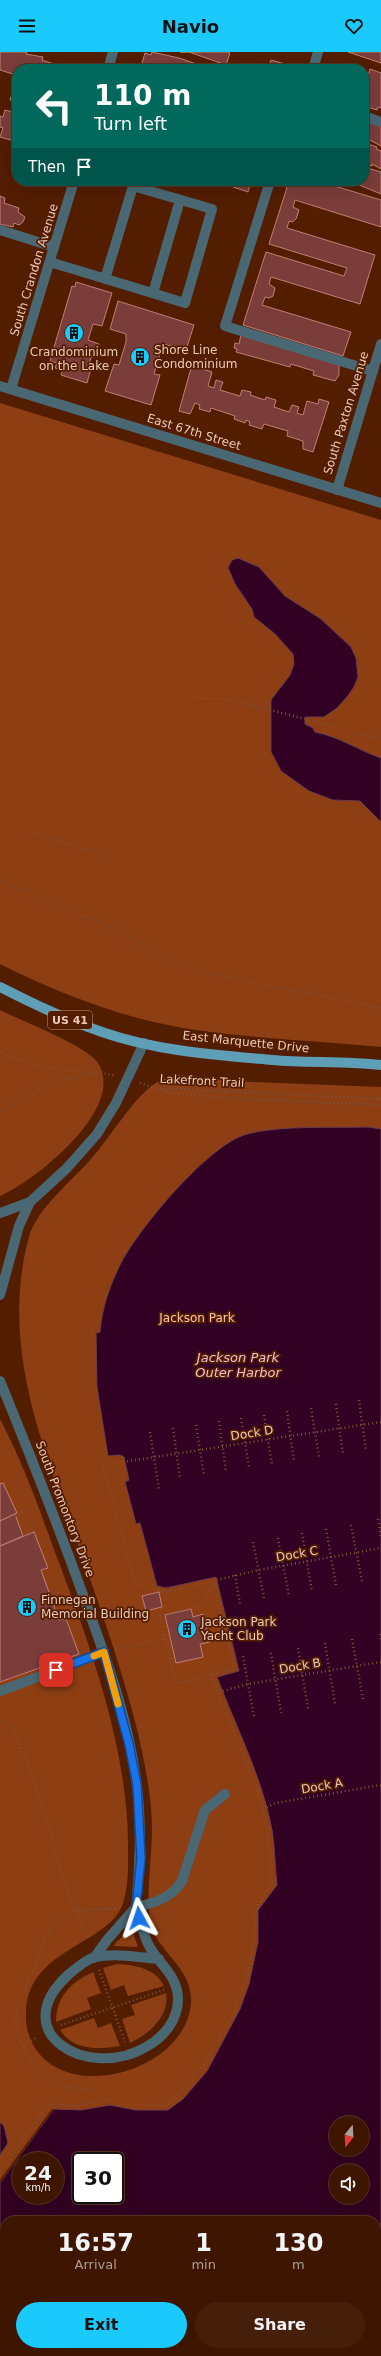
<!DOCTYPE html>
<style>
:root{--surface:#3e1600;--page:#451f0a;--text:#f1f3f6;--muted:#ad9f99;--line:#573522;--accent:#1acafc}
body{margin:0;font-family:"DejaVu Sans",sans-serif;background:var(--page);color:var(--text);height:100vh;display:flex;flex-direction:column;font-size:15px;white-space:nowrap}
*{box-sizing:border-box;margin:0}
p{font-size:13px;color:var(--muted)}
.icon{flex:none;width:22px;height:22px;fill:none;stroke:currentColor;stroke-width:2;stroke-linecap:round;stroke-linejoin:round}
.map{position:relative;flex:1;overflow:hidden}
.details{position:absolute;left:0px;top:2164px;width:381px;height:140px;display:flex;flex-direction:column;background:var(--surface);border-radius:16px 16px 0 0;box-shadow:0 4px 16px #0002,0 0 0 1px var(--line)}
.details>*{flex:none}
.banner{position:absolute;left:12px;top:12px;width:357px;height:122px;border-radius:16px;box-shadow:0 4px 16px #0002,0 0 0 1px var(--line);background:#00695c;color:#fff;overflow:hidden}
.needle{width:26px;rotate:198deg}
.fabs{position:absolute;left:329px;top:2064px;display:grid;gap:8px}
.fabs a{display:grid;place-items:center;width:40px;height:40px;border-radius:50%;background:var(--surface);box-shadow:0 4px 16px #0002,0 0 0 1px var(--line);font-size:20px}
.speed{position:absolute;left:12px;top:2100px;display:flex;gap:8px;font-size:20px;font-weight:700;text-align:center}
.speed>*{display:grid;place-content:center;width:52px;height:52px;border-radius:50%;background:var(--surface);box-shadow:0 4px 16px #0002,0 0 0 1px var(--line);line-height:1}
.speed small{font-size:10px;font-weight:400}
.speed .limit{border:2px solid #111;border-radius:6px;background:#fff;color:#111}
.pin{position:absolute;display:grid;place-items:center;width:34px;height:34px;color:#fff;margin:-17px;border-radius:8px;box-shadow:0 2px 6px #0006}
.me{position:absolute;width:44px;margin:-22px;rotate:355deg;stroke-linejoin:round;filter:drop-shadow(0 0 3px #0008)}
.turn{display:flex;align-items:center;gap:14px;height:84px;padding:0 16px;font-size:18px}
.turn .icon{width:52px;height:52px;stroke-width:2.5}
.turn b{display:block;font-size:28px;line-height:34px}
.then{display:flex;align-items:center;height:38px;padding:0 16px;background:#0003;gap:8px;font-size:15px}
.eta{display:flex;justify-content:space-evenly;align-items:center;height:68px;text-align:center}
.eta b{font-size:24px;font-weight:700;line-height:28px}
.cta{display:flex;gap:8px;margin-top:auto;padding:8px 16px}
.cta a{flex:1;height:46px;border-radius:24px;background:var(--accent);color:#111;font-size:16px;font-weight:700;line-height:46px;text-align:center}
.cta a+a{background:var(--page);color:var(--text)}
header{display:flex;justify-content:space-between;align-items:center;height:52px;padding:0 16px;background:var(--accent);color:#111;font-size:18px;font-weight:700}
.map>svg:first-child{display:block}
.green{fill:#8d3e13;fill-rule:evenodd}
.water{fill:#320022;stroke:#6a3c50;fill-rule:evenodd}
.pier{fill:#531d00}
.building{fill:#7b3d39;stroke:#c37d77}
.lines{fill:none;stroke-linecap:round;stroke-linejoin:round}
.path{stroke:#825139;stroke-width:2.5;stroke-dasharray:1 3;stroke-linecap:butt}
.minor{stroke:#4a6874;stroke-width:10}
.major{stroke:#5e9eb7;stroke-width:10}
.route-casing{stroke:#114b97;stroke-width:10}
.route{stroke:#1a73e8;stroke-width:7}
.slow{stroke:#f59e0b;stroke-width:7}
.labels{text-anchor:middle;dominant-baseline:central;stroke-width:3.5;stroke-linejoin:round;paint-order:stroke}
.shield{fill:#531d00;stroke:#be9582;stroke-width:1}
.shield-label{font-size:11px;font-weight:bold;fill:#ecc9ba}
.street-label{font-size:12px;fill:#ecc9ba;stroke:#531d00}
.poi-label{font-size:12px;fill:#ecc9ba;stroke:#531d00;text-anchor:start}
.park-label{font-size:12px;fill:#fbc2a9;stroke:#531d00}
.water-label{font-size:13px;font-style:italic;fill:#f3bcda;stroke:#531d00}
</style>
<header><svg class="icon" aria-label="menu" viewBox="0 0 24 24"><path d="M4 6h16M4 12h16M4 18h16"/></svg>Navio<svg class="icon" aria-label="heart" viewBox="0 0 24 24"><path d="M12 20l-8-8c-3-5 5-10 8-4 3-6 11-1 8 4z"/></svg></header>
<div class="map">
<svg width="381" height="2304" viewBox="0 0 381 2304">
<rect width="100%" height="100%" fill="#531d00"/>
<g class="green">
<path d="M0,351L381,468V995C322,989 262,987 203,979C132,970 64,944 0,912Z"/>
<path d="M0,958C22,969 87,994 98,1011C127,1056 35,1129 0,1144Z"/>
<path d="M179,1023L251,1030L381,1035V2304H49V2299H376V2169H5L0,2203V2103L8,2091L0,2070V1367C21,1407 37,1450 52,1492C87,1585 127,1690 128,1790C128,1810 129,1829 124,1848C113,1893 29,1894 26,1959C25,1972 28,1985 35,1996C72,2053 189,2016 191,1949C192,1916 159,1901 151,1873C145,1849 152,1804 152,1777C152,1745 145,1713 138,1681C121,1613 97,1546 73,1479C38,1382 0,1286 30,1181C42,1152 70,1131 91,1107C110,1086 131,1049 153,1033C161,1027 170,1025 179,1023ZM336,2071H362V2097H336ZM21,2109H55V2143H21ZM81,2109H115V2143H81ZM336,2119H362V2145H336Z"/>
<path d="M132,1878L138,1895L114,1894L116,1890Z"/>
<path d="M117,1912C135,1913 155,1916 164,1934L128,1944L124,1933L111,1938L103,1916Z"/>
<path d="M93,1920L101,1941L87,1946L91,1957L56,1970C56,1945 71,1930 93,1920Z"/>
<path d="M166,1941C170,1964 149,1982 130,1991L122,1967L135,1963L131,1953Z"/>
<path d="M94,1966L98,1976L111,1971L120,1994C98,1998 73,1998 60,1978Z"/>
</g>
<g class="water">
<path d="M238,506L259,515L285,544L321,567L351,595L356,606L358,625L354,635L347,645L337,656L324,665H305V672L313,676L315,680C340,685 358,698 381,706V770L360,749L333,748L309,739L281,719L271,700V648L290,623L294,612L293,602L275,582L254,565L252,557L235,532L228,516L232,508Z"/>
<path d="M368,1075L381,1077V2190L376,2191V2169H5V2299H49V2304H0V2131L54,2057L81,2058L110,2053L135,2058H168L183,2047L207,2019L240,1957L249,1932L258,1890V1858L277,1833C275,1815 275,1796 272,1778C262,1725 236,1675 217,1625L239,1619L216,1525L166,1536L157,1534L140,1471L136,1472L125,1430L129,1428L124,1405L120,1403L108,1404L97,1335L96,1281L100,1280C102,1255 110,1233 121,1211C139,1176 209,1092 247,1082C281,1073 332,1076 368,1075ZM336,2071H362V2097H336ZM21,2109H55V2143H21ZM81,2109H115V2143H81ZM336,2119H362V2145H336Z"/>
<path d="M0,2070L4,2074L8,2091L0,2103Z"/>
</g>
<path class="pier" d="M52,2057H54L0,2131V2128Z"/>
<g class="building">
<path d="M0,0H27L26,2L43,5L42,8L60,14L59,17H17V26L16,23L0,18Z"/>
<path d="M152,0L179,6L211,17H147L148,13L142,11L145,1L151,3Z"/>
<path d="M180,0H227L230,1L226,13L189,0Z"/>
<path d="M348,0H381V11Z"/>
<path d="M271,8L285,12L284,17H268Z"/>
<path d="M370,17L381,21V56L378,55L377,58L364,54V38Z"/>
<path d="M16,29H17V51L10,48Z"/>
<path d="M5,58L17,61V90L0,85L3,76L0,75V64L3,65Z"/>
<path d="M364,65L381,71V94L364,85Z"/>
<path d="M365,91L377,95L376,97L381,99V117L372,112V114L364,112Z"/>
<path d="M364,115L381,120V142L352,130L350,133L338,129H364Z"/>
<path d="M235,129H251L248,140L233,135Z"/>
<path d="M289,129H318L381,148V175L295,148L293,155L299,158L296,167L292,170L289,169L287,176L375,203L360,252L271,225L269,232L275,236L273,244L269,246L265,245L262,253L351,280L343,304L243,273L266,200L344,224L347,216L269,192Z"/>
<path d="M0,144L5,146L4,151L19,156L18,160L25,165L23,170L19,173L14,171L13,175L0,172Z"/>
<path d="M76,230L112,241L102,274L93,272L88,288L99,292L96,301L93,300L89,312L92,313L87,331L61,323L63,318L55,316L57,311L50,309L72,234L75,235Z"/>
<path d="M118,249L194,273L186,298L163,292L154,322L160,323L151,353L105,339L114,312L119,313L126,290V282L110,277Z"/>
<path d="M241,283L339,313V323L335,329L313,323L314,319L291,312L290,315L236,300L237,297L234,296L235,291L239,292Z"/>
<path d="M193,309L205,312L203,317L212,320L208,334L214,336L216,328L223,330L220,338L240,344L242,338L251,340L250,343L265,348L266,345L276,348L274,355L289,360L292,353L299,355L297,361L303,363L307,349L318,352L319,347L329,350L313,400L303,397V389L287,384L288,379L264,372L262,377L249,373L250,370L246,368L245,371L234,367L235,364L211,356L210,360L199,357L200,353L195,351L190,362L179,359Z"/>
<path d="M3,1431L17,1461L0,1469V1432Z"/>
<path d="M15,1462L23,1484L0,1494V1469Z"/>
<path d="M34,1480L48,1516L41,1518L59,1568L66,1567L79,1602L0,1630V1494Z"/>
<path d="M159,1540L162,1555L146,1559L142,1544Z"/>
<path d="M191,1557L193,1565L203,1562L210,1590L200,1592L203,1605L176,1611L165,1563Z"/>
</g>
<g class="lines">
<g class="path">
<path d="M195,646L229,647L381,687"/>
<path d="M31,780L111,807"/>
<path d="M0,828L102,872L156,900L206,921L381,956"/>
<path d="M0,999C20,1010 40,1015 63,1018C81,1020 98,1019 116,1024"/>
<path d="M140,1031L166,1040L225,1046L381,1053"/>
<path d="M156,1036L381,1047"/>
<path d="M0,1059L62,1027L95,1021"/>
<path d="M359,1348L366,1398"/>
<path d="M336,1352L343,1402"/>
<path d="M311,1356L319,1405"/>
<path d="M287,1359L294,1409"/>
<path d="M264,1363L272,1413"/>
<path d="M241,1366L249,1415"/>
<path d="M219,1369L226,1420"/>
<path d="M381,1370L103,1413L135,1531L165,1540L259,1518L381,1496"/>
<path d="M196,1373L204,1423"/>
<path d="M173,1376L180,1426"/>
<path d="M150,1380L159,1438"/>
<path d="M0,1401L5,1399"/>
<path d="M15,1464L30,1458"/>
<path d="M378,1467L381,1485"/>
<path d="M351,1473L362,1529"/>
<path d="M326,1477L336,1533"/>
<path d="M302,1481L312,1540"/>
<path d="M23,1483L37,1478"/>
<path d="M278,1486L289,1544"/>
<path d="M253,1490L264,1546"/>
<path d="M235,1523L240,1552"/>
<path d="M50,1543L60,1540"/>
<path d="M380,1582L381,1587"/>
<path d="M352,1587L363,1647"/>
<path d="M325,1591L335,1652"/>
<path d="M298,1596L308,1657"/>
<path d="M116,1597L166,1586L176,1632L234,1617L214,1530L201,1554L160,1564L166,1586"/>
<path d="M271,1601L281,1661"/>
<path d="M243,1604L254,1665"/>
<path d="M219,1640L248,1632L381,1610"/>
<path d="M0,1669L13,1676L33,1727L70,1847L88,1885"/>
<path d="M263,1757L276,1751L381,1733"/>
<path d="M99,1918L125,1990"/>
<path d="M61,1973L164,1938"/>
<path d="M24,1993L37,1985"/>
<path d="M87,2038C78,2036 65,2035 57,2031C35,2019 15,1991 16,1964C17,1947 29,1932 34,1916C41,1898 46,1877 64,1865C81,1856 99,1857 117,1857"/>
<path d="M0,2120L41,2062L51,2052L72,2054L108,2048L126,2052L164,2054L169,2051L205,2011L231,1966L246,1930L254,1891L256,1857L272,1832L268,1778L259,1743L211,1623"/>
<path d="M376,2291L381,2287"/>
<path d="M355,2304L363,2299"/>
</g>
<g class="minor">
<path d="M108,17L113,0"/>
<path d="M313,17L318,0"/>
<path d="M364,64L381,70"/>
<path d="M270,129L225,274L373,319"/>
<path d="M0,178L54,195"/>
<path d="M50,210L185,251L212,157L133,134L105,227"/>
<path d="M153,241L180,148"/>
<path d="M0,334L381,451"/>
<path d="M11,337L74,129"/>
<path d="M337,438L381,292"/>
<path d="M0,1161L30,1150"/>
<path d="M0,1243L19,1174L30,1150L67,1116L97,1082L116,1051L144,991"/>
<path d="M0,1329C31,1405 61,1480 88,1557C109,1614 130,1674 137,1735C142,1775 140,1814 136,1855C154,1851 172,1846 182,1829L205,1758L225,1742"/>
<path d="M0,1639L104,1600"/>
<path d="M94,1906L107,1888L136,1855C140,1868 143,1881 148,1892C158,1912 178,1923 178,1947C178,1968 164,1985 146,1995C88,2029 5,1981 68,1923C75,1917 85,1908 95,1905C116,1901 138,1905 159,1907"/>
</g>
<path class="major" d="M0,935C33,952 67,968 102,980C156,999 216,1003 272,1008C308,1011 345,1009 381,1013"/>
</g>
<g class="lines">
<defs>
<path id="route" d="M56,1618L104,1600L129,1692L137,1733L141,1806L136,1855L139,1866"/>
</defs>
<use href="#route" class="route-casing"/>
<use href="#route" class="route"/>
<path class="slow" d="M94,1604L104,1600L118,1652"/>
</g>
<defs>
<symbol id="building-disc" viewBox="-11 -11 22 22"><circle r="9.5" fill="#1acafc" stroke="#531d00"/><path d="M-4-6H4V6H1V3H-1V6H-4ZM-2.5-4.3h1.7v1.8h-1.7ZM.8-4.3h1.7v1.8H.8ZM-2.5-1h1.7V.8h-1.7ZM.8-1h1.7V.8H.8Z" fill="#111"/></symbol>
</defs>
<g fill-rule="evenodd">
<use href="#building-disc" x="63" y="270" width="22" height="22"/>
<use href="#building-disc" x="129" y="294" width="22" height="22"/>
<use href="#building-disc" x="16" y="1544" width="22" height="22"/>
<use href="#building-disc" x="176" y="1566" width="22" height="22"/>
</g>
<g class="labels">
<rect class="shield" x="48" y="959" width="44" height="18" rx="3"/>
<g class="shield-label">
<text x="70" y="968">US 41</text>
</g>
<g class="street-label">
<text transform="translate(34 218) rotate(-73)">South Crandon Avenue</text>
<text transform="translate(346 361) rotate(-73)">South Paxton Avenue</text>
<text transform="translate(194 380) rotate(17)">East 67th Street</text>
<text transform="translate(246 990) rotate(6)">East Marquette Drive</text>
<text transform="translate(202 1029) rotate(3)">Lakefront Trail</text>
<text transform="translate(252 1381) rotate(-9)">Dock D</text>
<text transform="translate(65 1457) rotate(69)">South Promontory Drive</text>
<text transform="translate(297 1502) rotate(-10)">Dock C</text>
<text transform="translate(300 1614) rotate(-10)">Dock B</text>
<text transform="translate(322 1734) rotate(-10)">Dock A</text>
</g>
<g class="poi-label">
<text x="154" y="298">Shore Line<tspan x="154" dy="14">Condominium</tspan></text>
<text x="74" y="300" text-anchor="middle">Crandominium<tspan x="74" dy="14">on the Lake</tspan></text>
<text x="41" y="1548">Finnegan<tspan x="41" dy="14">Memorial Building</tspan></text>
<text x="201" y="1570">Jackson Park<tspan x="201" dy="14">Yacht Club</tspan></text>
</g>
<g class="park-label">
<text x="197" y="1266">Jackson Park</text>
</g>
<g class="water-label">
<text x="238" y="1305">Jackson Park<tspan x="238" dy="15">Outer Harbor</tspan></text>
</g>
</g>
</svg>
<div class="fabs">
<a><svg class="needle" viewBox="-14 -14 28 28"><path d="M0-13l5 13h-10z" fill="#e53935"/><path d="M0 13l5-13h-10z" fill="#ad9f99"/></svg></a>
<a><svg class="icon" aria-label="sound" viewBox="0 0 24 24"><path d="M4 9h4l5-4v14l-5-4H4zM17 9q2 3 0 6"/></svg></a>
</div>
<div class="speed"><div>24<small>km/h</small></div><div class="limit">30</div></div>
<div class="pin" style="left:56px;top:1618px;background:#d93025"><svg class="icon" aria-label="arrive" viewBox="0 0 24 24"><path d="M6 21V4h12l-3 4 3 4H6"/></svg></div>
<svg class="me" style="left:139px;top:1866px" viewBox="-20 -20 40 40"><path d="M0-17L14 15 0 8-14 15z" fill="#1a73e8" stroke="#fff" stroke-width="4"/></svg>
<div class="banner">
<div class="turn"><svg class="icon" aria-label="left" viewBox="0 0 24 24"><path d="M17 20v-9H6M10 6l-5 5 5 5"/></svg><div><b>110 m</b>Turn left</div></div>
<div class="then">Then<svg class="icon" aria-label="arrive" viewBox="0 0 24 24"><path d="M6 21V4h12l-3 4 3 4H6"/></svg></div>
</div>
<section class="details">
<div class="eta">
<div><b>16:57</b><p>Arrival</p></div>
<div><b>1</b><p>min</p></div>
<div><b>130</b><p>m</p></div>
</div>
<div class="cta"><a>Exit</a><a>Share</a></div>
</section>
</div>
